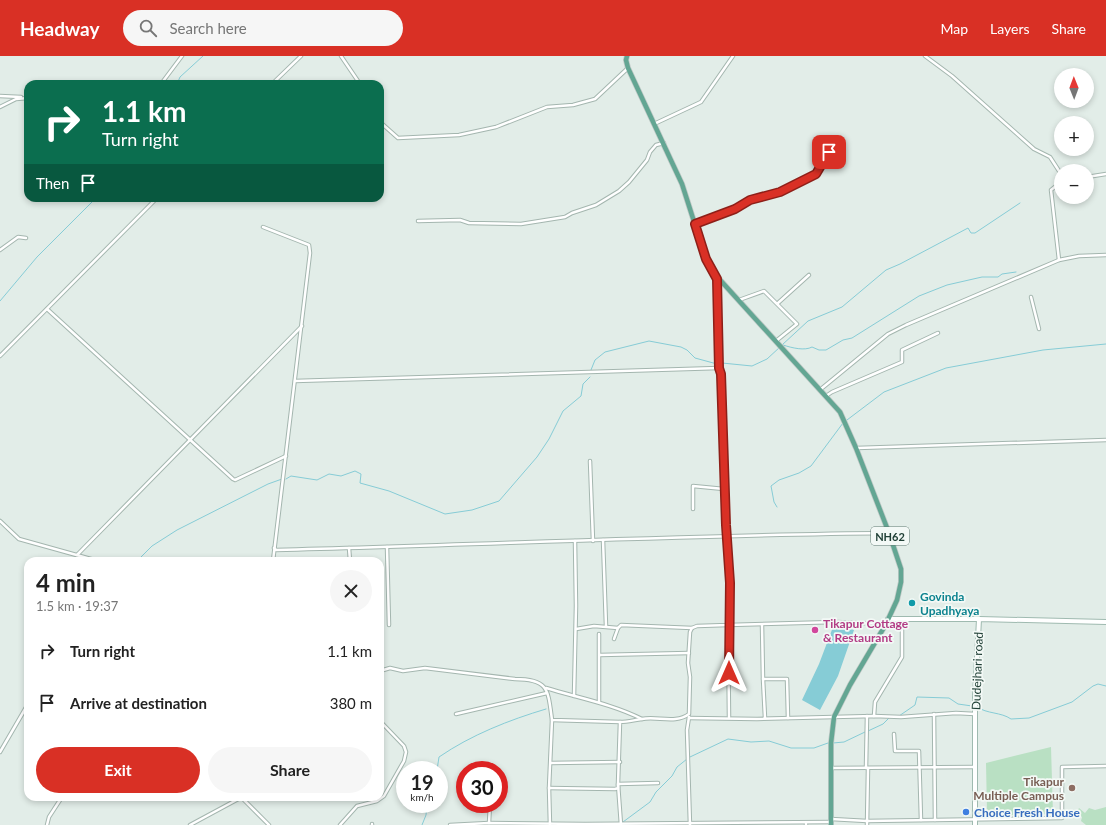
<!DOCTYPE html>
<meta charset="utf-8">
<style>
:root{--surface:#fff;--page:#f6f6f6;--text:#222;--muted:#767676;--accent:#d93025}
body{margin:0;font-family:Lato,sans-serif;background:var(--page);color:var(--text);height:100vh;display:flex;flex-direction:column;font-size:15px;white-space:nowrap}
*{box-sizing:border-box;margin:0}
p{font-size:13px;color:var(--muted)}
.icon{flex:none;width:22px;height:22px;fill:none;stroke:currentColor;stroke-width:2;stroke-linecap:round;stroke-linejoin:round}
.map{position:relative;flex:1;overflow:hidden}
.panel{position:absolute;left:24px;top:501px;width:360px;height:244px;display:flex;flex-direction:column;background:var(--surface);border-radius:12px;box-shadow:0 2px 6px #0003}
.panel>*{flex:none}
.banner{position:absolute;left:24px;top:24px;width:360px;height:122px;border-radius:12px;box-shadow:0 2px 6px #0003;background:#0b6e4f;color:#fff;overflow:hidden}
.needle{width:26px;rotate:359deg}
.controls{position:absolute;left:1054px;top:12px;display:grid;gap:8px}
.controls a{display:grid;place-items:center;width:40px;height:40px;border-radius:50%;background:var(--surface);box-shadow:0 2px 6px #0003;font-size:20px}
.speed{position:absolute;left:396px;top:705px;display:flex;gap:8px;font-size:20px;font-weight:700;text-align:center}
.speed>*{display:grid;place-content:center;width:52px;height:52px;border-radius:50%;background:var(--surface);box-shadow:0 2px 6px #0003;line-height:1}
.speed small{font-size:10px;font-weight:400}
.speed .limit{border:6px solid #d22;background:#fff;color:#111}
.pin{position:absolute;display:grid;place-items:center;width:34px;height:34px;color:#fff;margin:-17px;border-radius:8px;box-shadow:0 2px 6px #0006}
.me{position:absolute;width:44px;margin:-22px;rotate:0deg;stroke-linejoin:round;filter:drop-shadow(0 0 3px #0008)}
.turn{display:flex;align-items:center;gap:14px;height:84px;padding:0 12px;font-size:18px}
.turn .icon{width:52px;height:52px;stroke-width:2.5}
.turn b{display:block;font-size:28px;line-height:34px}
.then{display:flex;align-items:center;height:38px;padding:0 12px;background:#0003;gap:8px;font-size:15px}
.round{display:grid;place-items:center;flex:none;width:42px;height:42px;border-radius:21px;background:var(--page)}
.headline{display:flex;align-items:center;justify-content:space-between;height:68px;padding:0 12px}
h1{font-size:24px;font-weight:700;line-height:30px}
.cta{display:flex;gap:8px;margin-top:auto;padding:8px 12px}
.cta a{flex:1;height:46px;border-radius:24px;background:var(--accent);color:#fff;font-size:16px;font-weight:700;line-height:46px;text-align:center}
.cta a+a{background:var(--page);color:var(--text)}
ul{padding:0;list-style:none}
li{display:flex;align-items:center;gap:12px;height:52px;padding:0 12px}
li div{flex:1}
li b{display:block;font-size:15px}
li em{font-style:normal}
header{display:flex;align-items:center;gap:24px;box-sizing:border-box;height:56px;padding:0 20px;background:var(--accent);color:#fff}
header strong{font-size:19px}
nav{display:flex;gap:22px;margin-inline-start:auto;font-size:14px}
.search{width:280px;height:36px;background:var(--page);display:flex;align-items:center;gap:10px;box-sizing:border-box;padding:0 14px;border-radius:22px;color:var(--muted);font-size:15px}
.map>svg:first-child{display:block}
.green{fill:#b9e0c3}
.water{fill:#86ccd6}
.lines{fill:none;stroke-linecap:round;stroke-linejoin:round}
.stream{stroke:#86ccd6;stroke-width:1}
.street-casing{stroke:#a4b6af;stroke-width:4.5}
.secondary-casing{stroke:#9fbab0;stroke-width:6}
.primary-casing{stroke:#c1cac7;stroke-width:6}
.street{stroke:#fff;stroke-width:2.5}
.secondary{stroke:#fff;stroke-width:4}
.primary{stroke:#63a693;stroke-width:4.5}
.route-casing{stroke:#8d1f18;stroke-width:10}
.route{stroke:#d93025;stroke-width:7}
.culture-dot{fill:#0f9aa8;stroke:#f3f9f6;stroke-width:1.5}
.hotel-dot{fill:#d1479c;stroke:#f3f9f6;stroke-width:1.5}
.education-dot{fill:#8d6e63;stroke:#f3f9f6;stroke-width:1.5}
.shop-dot{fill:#3f7fe0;stroke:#f3f9f6;stroke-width:1.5}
.labels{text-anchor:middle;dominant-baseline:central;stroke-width:3.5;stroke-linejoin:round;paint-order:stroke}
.shield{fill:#f3f9f6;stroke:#5f7870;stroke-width:1}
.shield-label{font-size:11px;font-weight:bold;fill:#204036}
.culture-label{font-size:12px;font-weight:bold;fill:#0d838f;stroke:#f3f9f6;text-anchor:start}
.hotel-label{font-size:12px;font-weight:bold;fill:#b23c85;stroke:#f3f9f6;text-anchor:start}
.street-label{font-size:12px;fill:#204036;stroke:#f3f9f6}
.education-label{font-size:12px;font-weight:bold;fill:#785e54;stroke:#f3f9f6;text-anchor:end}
.shop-label{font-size:12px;font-weight:bold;fill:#366cbe;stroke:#f3f9f6;text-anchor:start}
</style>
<header>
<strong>Headway</strong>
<div class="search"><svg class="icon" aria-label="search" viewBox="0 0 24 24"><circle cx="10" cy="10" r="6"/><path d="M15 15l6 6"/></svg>Search here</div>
<nav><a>Map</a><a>Layers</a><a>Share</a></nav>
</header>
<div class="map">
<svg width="1106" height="769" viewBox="0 0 1106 769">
<rect width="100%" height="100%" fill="#e2ede8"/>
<g class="green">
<path d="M1051,691L1053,758L990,760L989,756H987L986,707Z"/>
<path d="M1106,751V769H1086L1081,765L1082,761L1076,758L1079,752L1085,757L1089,752L1095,754Z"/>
</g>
<path class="water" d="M833,571H843L854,574L838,620L820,654L802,644L819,608Z"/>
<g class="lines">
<g class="stream">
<path d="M177,28L180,21L203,0"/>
<path d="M0,245L37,201L96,142"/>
<path d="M782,289L808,265L842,251L886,214L900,208L968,172L971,177H975L1020,147"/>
<path d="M783,289C792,292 805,295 812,291L819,294H826L843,284L852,282L919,240L947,229L982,221H998L1002,218L1016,216"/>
<path d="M722,307L752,310L767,303L780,291"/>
<path d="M591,314L595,304L605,296L649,285L681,291L687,294L695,302L717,308"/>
<path d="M847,364L884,336L946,312L1043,294L1106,288"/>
<path d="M286,423L291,420L317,424L329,418L341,420L355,415L361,418L360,427L389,435L445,458L472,454L499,445L537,401L549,383L563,355L581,340L583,328L590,321"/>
<path d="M777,451L774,446L771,430L779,424L799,417L811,410L843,367"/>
<path d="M137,505L152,490L177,474L268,428L282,423"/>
<path d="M977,651C987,658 1001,656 1011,663L1029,662L1072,646L1093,630L1098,628L1106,630"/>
<path d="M899,660L915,649L917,641L949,642L958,648L972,650"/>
<path d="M868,675L883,668L890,661"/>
<path d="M833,687L844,686L865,676"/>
<path d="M690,701L728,683L751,686L769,685L791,692H814L828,687"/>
<path d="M437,714L439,701C471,679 509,664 546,653"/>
<path d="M623,766L650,746L656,736L672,720L677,711L687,703"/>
<path d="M422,769L426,759L427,748"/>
</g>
<defs>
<g id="street">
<path d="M341,0L360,28"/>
<path d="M925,0L952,20L1034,93L1050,101L1061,118"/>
<path d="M161,28L182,0"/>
<path d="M272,28L301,0"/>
<path d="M0,40L21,41"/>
<path d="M0,51L16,43L28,42"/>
<path d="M380,66L398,82L459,79L496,71L547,51L573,49L595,43L628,12"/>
<path d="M654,68L701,46L733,0"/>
<path d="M1087,121L1106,118"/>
<path d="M418,165L460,164L469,167L521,168L565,161L572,157L596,149L619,135L629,126L647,104L650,96L656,89L664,87"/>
<path d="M695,168L735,153L750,144L780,136L816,118L834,89"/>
<path d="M263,171L309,189L310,197L273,505"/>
<path d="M0,194L18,181L26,182"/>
<path d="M1059,204L1051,134L1061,126"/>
<path d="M1031,241L1039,273"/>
<path d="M739,244L764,235L797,268L776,285"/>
<path d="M778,247L809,219"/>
<path d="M47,253L233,423L235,424L286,400"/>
<path d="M0,300L157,142"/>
<path d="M295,325L719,312"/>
<path d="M821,333L888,278L906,269L1059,204L1079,200L1106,199"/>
<path d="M826,340L832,336L902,306V294L938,277"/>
<path d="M857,392L1106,384"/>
<path d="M590,405L593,485"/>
<path d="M693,453V430L724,433"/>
<path d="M0,465L19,483L98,505"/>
<path d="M603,484L606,570"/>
<path d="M387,491L389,569"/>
<path d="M274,492L276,494C480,489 684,479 889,477"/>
<path d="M349,492L350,505"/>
<path d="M77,499L302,270"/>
<path d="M762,569L763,623H787L788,662"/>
<path d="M576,573L594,570L618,572"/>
<path d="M599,578V646"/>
<path d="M614,583L618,572L621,569L692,572"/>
<path d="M600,599L689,597"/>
<path d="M380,615L390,612L403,615L425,612L515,623C549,623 548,634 552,664L620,666"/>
<path d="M763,623L765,662"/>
<path d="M546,632C579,642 612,648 642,663"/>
<path d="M574,640L576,550L575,485"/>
<path d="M456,658L547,637"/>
<path d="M934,658L935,764"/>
<path d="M874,660L875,646L902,601V563"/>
<path d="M689,661L687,674L690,769"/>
<path d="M729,661L728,569L836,566L886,568"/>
<path d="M689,662L757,663L874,660L901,661L956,657L975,658"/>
<path d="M894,678L895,695H919L921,764"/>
<path d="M0,696L28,648"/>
<path d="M551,707L620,706"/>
<path d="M832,712L974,711"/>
<path d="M866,712L867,660"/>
<path d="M549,732L615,733L618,732V728L658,727"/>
<path d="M245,741L244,744L269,769"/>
<path d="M831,763L867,765L1062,762V711L1106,710"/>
<path d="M489,767L490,748"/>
<path d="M806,768V769"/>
<path d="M47,769L49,761L62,741"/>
<path d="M190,769L242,741"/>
<path d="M340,769L357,750L377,745L384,740L404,705L406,696L404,690L380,665"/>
<path d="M372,769V768"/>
<path d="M450,769L489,767L585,768L831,766"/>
<path d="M550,769L549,732L552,664"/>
<path d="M621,769L618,728L620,666C628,666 634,664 642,663C657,660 676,668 689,658L690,621L688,607L690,576L692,572L697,570L728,569L729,566L730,527L726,469L721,318L719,312L717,223"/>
<path d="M867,769L868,713"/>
</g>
<g id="secondary">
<path d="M888,563H979"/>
<path d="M975,769V641L979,563L1106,566"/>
</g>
<path id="primary" d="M627,0L626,4L628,12L682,128L706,203L712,215L840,356L856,392L889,477L901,513V526L897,544L886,568L850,629L834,661L831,687V769"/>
</defs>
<use href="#street" class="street-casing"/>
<use href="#secondary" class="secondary-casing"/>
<use href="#primary" class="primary-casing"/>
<use href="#street" class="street"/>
<use href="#secondary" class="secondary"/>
<use href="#primary" class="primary"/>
</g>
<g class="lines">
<defs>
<path id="route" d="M729,617L730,527L726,469L721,318L719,312L717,223L706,203L695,168L735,153L750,144L780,136L816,118L829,96"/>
</defs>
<use href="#route" class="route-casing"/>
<use href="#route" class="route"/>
</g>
<circle class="culture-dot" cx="912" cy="547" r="4"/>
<circle class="hotel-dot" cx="815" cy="574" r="4"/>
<circle class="education-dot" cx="1072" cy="732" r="4"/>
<circle class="shop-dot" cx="966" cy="756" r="4"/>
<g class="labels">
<rect class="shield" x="871" y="471" width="38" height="18" rx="3"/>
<g class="shield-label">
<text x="890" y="480">NH62</text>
</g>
<g class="culture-label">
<text x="920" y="540">Govinda<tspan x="920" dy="14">Upadhyaya</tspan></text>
</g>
<g class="hotel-label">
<text x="823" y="567">Tikapur Cottage<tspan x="823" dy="14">&amp; Restaurant</tspan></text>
</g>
<g class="street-label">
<text transform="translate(977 615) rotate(-88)">Dudejhari road</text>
</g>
<g class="education-label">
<text x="1064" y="725">Tikapur<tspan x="1064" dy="14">Multiple Campus</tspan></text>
</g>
<g class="shop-label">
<text x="974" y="756">Choice Fresh House</text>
</g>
</g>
</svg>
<div class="controls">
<a><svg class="needle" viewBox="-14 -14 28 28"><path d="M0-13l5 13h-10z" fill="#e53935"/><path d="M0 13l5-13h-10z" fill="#767676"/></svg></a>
<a>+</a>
<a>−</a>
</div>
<div class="speed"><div>19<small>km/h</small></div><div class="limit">30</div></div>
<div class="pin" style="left:829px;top:96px;background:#d93025"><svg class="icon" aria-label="arrive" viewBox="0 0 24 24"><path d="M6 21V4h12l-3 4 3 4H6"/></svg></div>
<svg class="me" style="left:729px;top:617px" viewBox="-20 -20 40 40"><path d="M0-17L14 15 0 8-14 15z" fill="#d93025" stroke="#fff" stroke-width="4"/></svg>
<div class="banner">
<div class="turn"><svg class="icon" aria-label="right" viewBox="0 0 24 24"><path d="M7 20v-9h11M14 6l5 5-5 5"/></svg><div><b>1.1 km</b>Turn right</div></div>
<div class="then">Then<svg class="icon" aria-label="arrive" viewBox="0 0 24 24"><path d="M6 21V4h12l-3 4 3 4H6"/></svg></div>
</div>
<section class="panel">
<div class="headline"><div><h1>4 min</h1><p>1.5 km · 19:37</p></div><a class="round"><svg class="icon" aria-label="close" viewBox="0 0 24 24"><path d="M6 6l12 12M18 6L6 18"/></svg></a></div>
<ul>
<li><svg class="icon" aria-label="right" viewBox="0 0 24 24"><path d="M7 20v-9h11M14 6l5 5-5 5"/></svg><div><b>Turn right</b></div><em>1.1 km</em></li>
<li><svg class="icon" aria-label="arrive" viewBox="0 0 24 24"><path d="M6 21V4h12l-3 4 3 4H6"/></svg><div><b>Arrive at destination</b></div><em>380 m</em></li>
</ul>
<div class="cta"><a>Exit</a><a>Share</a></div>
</section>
</div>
